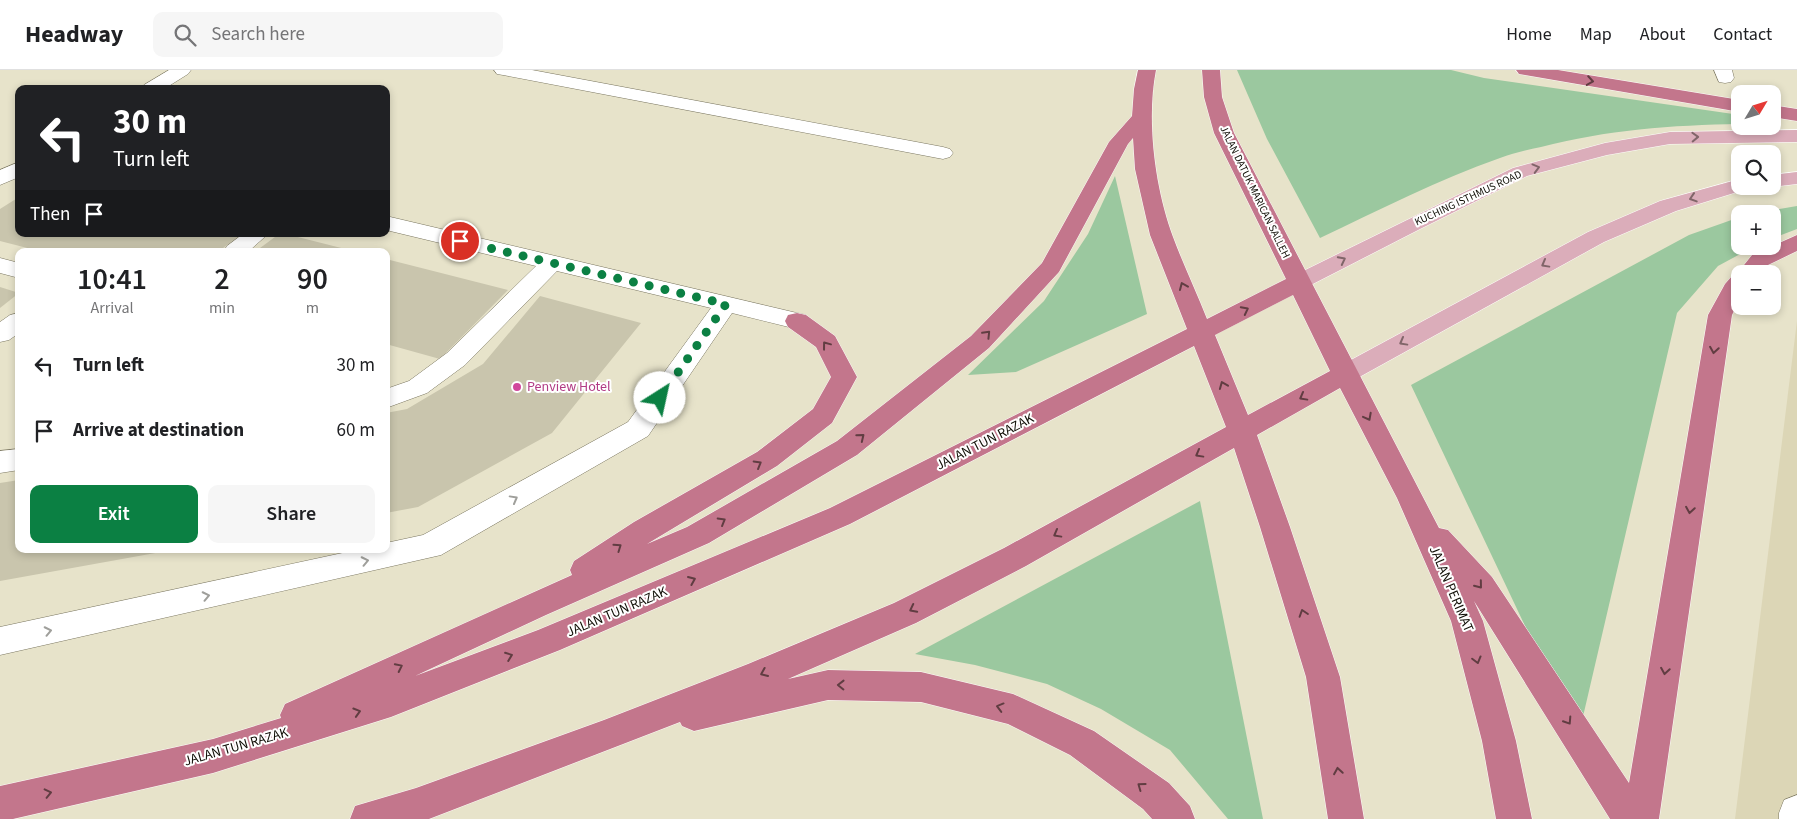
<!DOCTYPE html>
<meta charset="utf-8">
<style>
:root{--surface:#fff;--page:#f6f6f6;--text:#202124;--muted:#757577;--line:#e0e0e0;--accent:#0b8043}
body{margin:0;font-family:"Source Sans 3",sans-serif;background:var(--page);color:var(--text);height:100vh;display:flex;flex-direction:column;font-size:19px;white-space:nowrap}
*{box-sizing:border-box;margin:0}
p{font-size:16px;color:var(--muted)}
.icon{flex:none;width:28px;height:28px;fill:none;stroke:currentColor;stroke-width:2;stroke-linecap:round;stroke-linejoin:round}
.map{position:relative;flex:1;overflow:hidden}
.side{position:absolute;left:15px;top:178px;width:375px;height:305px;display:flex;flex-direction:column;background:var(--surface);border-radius:10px;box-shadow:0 2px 8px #0003}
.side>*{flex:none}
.guide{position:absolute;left:15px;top:15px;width:375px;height:152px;border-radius:10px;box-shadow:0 2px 8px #0003;background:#202124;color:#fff;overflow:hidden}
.needle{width:32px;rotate:52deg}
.buttons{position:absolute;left:1731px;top:15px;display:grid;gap:10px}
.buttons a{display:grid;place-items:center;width:50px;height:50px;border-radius:10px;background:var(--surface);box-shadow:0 2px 8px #0003;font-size:25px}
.pin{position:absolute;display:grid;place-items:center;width:42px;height:42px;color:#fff;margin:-21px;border:2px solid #fff;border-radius:50%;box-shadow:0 1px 5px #0007}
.me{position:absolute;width:55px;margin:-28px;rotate:35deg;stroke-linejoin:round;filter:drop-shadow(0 0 4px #0008)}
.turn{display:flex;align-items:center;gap:18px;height:105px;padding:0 15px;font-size:22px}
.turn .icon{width:65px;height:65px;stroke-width:2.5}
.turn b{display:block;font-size:35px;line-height:42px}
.then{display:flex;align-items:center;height:48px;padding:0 15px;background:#0003;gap:10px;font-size:19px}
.eta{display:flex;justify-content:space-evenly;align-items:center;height:85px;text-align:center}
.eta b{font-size:30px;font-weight:600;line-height:35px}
.primary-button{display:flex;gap:10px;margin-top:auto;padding:10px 15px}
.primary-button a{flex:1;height:58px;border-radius:10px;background:var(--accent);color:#fff;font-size:20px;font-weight:600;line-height:58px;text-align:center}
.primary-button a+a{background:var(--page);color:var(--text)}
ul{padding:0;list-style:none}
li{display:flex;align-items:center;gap:15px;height:65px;padding:0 15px}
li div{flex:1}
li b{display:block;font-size:19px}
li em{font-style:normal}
header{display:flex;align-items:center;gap:30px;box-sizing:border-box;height:70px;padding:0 25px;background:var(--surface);border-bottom:1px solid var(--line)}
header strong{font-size:24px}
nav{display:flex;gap:28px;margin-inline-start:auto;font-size:18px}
.search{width:350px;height:45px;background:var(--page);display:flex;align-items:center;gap:12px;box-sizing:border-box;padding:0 18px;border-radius:10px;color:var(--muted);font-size:19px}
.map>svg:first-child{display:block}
.built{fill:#dcd6b6}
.green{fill:#9bc89f}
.building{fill:#c9c5ad}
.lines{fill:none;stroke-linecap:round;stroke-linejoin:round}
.minor-casing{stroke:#7a7660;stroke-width:1}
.major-casing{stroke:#fff;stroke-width:1}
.highway-casing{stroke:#fff;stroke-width:1}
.minor{fill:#fff;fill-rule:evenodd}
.major{fill:#dbadba;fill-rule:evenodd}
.highway{fill:#c3768c;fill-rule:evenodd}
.oneway{stroke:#613d42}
.oneway2{stroke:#806569}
.oneway3{stroke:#9f9f9b}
.route{stroke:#0b8043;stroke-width:9;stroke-dasharray:0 16.2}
.hotel-dot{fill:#d1479c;stroke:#fff;stroke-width:2}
.labels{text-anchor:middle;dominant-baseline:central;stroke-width:4;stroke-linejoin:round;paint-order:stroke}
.far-street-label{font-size:11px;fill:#100e06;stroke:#fff}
.hotel-label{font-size:14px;fill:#b23c85;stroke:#fff;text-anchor:start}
.street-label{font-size:14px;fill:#100e06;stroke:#fff}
</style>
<header>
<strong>Headway</strong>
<div class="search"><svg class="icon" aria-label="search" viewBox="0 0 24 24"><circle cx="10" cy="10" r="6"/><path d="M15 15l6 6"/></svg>Search here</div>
<nav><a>Home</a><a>Map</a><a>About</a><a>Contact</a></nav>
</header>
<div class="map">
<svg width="1797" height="749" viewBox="0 0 1797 749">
<rect width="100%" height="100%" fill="#e7e3ca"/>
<path class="built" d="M1797,251V749H1735Z"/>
<g class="green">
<path d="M1237,0H1451L1484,8L1740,45V54C1672,55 1606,60 1541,77C1527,80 1513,83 1500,88C1438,110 1379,140 1320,168L1267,69Z"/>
<path d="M1115,106L1147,244L1016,302L968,305L1044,231L1088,164Z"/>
<path d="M1797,136V159L1773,168L1772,144H1751Z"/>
<path d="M1740,147V176H1755L1718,196L1677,243L1578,668L1411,315L1689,165Z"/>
<path d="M1200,431L1263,749H1228L1170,680L1101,639L1047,614L975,595L915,584Z"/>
</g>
<g class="building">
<path d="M19,127V164H242L219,181H39L0,171V139Z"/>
<path d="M279,164H286L353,181H256Z"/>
<path d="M386,189L508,220L440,289L386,274Z"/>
<path d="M0,217L19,223L0,238Z"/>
<path d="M540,226L641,253L552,363L418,437L386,443V343L407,339L483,294Z"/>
<path d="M19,410V479L172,480L0,511V413Z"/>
</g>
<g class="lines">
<defs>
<g id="minor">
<path d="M169,0H191L188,4L164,19H142L144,15Z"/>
<path d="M494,0H532L943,77L950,79L953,83L950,87L943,89L503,5L497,4Z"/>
<path d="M1714,0H1732L1734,8L1731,12L1725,13L1719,12Z"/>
<path d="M19,92V107L0,115V100Z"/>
<path d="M386,146L797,243L806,245L809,251L806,257L797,259L732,243L648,366L441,485L0,585V557L361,479H386V473L423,465L628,352L711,238L557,201L465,295L427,323L386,338V319L409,311L447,283L536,196L386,160Z"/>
<path d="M243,164H268L249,181H224L227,176Z"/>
<path d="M0,188L19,193V208L0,203Z"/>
<path d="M19,243V263L9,270L0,272V252L10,245Z"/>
<path d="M19,379V400L0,403V381Z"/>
<path d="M1797,725V749H1779V743L1784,730Z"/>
</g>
<g id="major">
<path d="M1797,60V72L1670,74L1607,85L1527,106L1422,158L1307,217L1299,219L1291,217L1287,212L1291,207L1513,98L1605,73L1670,62Z"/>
<path d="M1797,102V114L1772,117L1768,116H1772V105Z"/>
<path d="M1740,109V116H1750L1747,119L1676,141L1604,172L1354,310L1345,313L1336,310L1332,304L1336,298L1588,162L1660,131Z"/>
</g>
<g id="highway">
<path d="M1138,0H1156C1146,50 1155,119 1173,167C1183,194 1196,221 1207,249L1286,209L1214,63L1204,27L1202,0H1220L1222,27L1234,63L1439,458L1448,460L1492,507L1629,713L1708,245L1725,214L1732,206L1736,205L1752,185L1797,165V181L1768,195L1760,204H1740V229L1732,245L1659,749H1610L1474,531L1483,551L1516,671L1532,749H1496L1482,671L1451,551L1397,428L1340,318L1257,365L1290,457L1340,607L1364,749H1328L1306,607L1260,457L1234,378L1026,496L916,553L788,609L828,600L921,602L1013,624L1094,661L1169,713L1190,736L1195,749H1152L1143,739L1070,685L1008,654L921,632L828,630L694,661L682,656L680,652L429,749H350L355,736L416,718L604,650L748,594L894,533L1004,478L1226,357L1194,276L850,454L560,580L391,647L213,703L13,749H0V716L213,669L281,648L280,645L285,634L572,505L570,500L574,491L634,452L757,382L813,339L831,307L816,277L788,257L785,251L788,245L797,243L806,245L835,266L857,307L832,353L777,396L647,474L687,457L837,371L971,266L1042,193L1109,72L1132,46L1134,19ZM1133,68L1135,99L1150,165L1187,259L830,438L538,560L415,606L546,545L709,473L857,385L989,278L1059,202L1128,74ZM1293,225L1330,301L1248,345L1215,265Z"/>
<path d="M1516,0H1558L1740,30V42L1525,5L1519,4Z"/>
<path d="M1772,35L1797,39V51L1772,47Z"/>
</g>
</defs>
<use href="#minor" class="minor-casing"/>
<use href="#major" class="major-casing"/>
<use href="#highway" class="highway-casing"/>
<use href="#minor" class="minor"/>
<use href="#major" class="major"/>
<use href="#highway" class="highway"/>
</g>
<defs><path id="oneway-chevron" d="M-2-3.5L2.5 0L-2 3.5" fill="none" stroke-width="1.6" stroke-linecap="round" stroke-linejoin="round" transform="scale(1.25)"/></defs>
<g class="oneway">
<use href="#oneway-chevron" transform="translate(1590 11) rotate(9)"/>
<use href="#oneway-chevron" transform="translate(1183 216) rotate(-113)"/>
<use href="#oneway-chevron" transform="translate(1245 240) rotate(-27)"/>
<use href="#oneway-chevron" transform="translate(987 264) rotate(-46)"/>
<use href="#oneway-chevron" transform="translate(826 275) rotate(-127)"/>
<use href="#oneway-chevron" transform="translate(1714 280) rotate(99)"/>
<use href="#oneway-chevron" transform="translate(1223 315) rotate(-112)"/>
<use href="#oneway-chevron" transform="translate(1303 327) rotate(151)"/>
<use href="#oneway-chevron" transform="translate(1368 347) rotate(62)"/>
<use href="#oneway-chevron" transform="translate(861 367) rotate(-39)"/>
<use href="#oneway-chevron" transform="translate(1199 384) rotate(151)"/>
<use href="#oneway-chevron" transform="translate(758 394) rotate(-30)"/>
<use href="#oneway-chevron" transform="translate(1690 440) rotate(99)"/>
<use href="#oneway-chevron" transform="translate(722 451) rotate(-30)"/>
<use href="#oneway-chevron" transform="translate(1057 464) rotate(151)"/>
<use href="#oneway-chevron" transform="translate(618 477) rotate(-35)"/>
<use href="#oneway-chevron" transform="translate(692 510) rotate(-23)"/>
<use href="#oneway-chevron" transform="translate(1479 515) rotate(51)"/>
<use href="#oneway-chevron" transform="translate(913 539) rotate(153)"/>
<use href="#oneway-chevron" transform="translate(1303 543) rotate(-108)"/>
<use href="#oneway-chevron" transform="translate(509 586) rotate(-21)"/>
<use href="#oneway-chevron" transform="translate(1477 590) rotate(75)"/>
<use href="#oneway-chevron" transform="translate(399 597) rotate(-26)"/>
<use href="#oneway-chevron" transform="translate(1665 601) rotate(99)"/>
<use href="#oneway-chevron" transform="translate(764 603) rotate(157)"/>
<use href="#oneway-chevron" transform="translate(841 615) rotate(-179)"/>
<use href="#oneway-chevron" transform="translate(1000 637) rotate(-165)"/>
<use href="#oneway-chevron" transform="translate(357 642) rotate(-17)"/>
<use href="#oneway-chevron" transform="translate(1568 651) rotate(57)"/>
<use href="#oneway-chevron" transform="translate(1338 701) rotate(-99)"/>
<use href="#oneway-chevron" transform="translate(1141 716) rotate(-144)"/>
<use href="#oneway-chevron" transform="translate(48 723) rotate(-13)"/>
</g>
<g class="oneway2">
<use href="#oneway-chevron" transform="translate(1695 67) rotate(-2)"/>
<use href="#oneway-chevron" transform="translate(1536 98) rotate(-15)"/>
<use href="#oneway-chevron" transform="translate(1693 128) rotate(162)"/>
<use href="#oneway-chevron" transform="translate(1342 190) rotate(-27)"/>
<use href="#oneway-chevron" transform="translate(1545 194) rotate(151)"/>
<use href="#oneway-chevron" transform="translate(1403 272) rotate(151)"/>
</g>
<g class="oneway3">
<use href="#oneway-chevron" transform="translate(514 429) rotate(-29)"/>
<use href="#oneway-chevron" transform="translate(365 491) rotate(-12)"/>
<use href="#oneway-chevron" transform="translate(206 526) rotate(-12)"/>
<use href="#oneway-chevron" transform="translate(48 561) rotate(-12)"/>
</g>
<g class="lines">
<path class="route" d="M460,171L726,234L660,328"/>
</g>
<circle class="hotel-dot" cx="517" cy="317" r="5"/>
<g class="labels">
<g class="far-street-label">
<text transform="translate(1255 122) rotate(64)">JALAN DATUK MARICAN SALLEH</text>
<text transform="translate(1468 128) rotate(-25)">KUCHING ISTHMUS ROAD</text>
</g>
<g class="hotel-label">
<text x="527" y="317">Penview Hotel</text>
</g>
<g class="street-label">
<text transform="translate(985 372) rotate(-27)">JALAN TUN RAZAK</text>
<text transform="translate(1451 519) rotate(67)">JALAN PERIMAT</text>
<text transform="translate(617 542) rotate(-23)">JALAN TUN RAZAK</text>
<text transform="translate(236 677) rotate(-16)">JALAN TUN RAZAK</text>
</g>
</g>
</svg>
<div class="buttons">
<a><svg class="needle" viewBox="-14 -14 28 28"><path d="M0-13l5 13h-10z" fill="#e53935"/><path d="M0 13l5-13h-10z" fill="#757577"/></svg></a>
<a><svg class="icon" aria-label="search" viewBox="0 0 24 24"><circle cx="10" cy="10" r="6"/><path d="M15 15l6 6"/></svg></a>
<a>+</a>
<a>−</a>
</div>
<div class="pin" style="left:460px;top:171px;background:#d93025"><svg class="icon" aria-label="arrive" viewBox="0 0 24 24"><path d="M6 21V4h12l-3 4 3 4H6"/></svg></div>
<svg class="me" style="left:660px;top:328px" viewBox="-20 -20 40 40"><circle r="19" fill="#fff"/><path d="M0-13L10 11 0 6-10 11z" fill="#0b8043"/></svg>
<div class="guide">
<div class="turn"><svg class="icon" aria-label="left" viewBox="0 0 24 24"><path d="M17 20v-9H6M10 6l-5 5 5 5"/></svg><div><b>30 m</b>Turn left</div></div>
<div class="then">Then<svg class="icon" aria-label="arrive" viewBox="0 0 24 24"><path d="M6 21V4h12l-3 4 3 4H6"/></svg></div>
</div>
<section class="side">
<div class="eta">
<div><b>10:41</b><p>Arrival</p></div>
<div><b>2</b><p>min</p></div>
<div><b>90</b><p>m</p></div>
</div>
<ul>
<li><svg class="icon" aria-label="left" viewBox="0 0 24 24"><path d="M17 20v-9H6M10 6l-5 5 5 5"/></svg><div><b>Turn left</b></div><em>30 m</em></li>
<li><svg class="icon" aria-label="arrive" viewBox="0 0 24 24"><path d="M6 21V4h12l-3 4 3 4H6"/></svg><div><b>Arrive at destination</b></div><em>60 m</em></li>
</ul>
<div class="primary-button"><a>Exit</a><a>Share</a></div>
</section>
</div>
